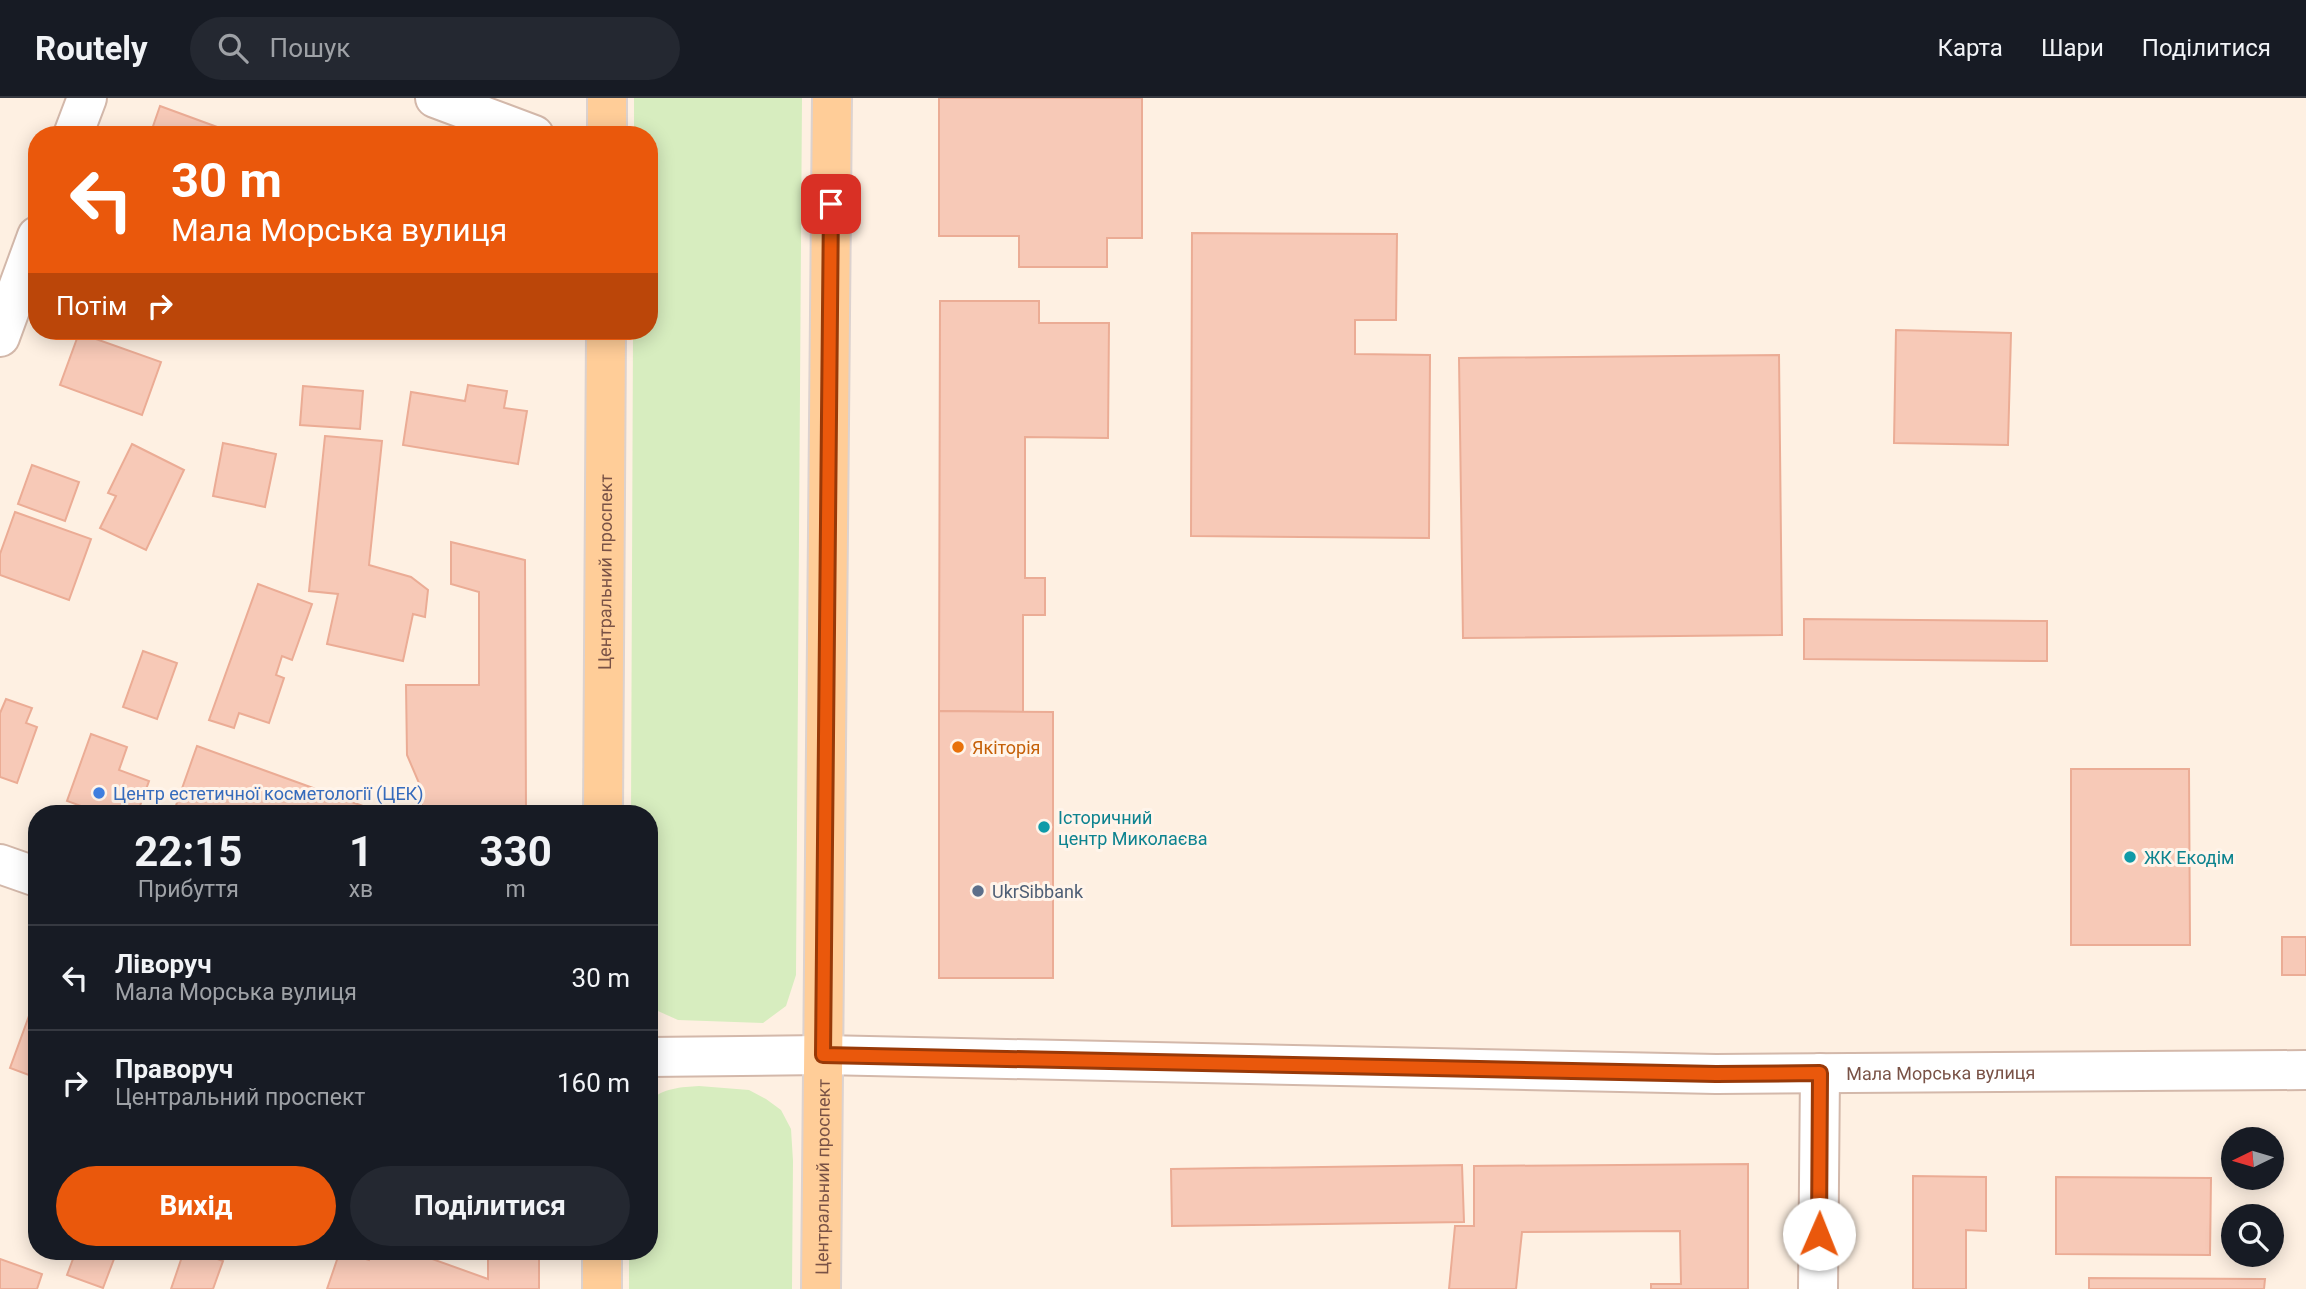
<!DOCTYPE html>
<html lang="uk">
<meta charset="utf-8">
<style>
:root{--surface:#171b24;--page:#242831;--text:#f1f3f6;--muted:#9ea1a6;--line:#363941;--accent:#ea580c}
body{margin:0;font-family:Roboto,sans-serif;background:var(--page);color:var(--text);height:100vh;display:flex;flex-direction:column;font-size:26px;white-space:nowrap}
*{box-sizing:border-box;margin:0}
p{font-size:23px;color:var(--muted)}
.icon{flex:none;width:38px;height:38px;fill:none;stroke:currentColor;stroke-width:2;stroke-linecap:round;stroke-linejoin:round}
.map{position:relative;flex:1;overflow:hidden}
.details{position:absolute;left:28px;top:707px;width:630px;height:455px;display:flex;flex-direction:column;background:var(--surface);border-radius:28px;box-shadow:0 4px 18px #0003}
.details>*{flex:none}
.banner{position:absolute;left:28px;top:28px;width:630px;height:214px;border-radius:28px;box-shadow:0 4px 18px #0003;background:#ea580c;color:#fff;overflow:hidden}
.needle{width:46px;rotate:265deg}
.controls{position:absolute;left:2221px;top:1029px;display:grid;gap:14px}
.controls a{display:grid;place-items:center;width:63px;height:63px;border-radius:50%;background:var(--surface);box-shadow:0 4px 18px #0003;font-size:35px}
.pin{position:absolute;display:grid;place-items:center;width:60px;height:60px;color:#fff;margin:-30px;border-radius:14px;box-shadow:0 4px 10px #0006}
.me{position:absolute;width:77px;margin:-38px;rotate:1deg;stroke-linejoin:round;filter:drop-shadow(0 0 5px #0008)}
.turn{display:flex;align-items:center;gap:24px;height:147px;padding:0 28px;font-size:32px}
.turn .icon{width:91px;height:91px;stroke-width:2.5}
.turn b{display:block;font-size:49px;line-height:60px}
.then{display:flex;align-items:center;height:66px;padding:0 28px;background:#0003;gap:14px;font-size:26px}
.eta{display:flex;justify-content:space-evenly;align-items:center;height:119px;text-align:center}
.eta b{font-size:42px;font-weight:700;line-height:49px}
.button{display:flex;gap:14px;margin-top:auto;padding:14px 28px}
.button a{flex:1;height:80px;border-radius:42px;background:var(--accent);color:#fff;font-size:28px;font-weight:700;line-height:80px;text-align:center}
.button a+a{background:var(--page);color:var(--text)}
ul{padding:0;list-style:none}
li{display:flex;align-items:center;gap:21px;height:105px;padding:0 28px;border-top:2px solid var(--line)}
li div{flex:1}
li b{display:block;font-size:26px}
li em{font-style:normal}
header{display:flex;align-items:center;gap:42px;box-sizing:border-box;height:98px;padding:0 35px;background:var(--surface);border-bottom:2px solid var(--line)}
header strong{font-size:33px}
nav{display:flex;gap:38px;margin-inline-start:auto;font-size:24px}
.search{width:490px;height:63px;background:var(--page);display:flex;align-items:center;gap:18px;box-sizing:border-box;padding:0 24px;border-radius:38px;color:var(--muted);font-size:26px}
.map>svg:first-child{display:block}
.green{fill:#d7edbf}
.building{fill:#f7c9b7;stroke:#ebac95;stroke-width:2}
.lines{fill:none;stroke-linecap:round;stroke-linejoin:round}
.minor-casing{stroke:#d3b8aa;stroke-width:42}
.major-casing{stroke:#dcd2cf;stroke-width:42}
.minor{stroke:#fff;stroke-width:38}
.major{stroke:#ffcd98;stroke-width:38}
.route-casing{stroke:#983908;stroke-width:18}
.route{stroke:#ea580c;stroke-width:12}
.food-dot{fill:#e8710a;stroke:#fff4ea;stroke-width:2.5}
.shop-dot{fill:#3f7fe0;stroke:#fff4ea;stroke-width:2.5}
.culture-dot{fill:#0f9aa8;stroke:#fff4ea;stroke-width:2.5}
.service-dot{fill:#5c6f8a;stroke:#fff4ea;stroke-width:2.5}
.labels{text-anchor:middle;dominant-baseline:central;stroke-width:6;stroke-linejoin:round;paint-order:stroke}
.street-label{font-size:18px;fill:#795246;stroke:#fff4ea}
.food-label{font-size:18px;fill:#c56008;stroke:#fff4ea;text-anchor:start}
.shop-label{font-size:18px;fill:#366cbe;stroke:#fff4ea;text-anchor:start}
.culture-label{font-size:18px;fill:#0d838f;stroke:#fff4ea;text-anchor:start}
.service-label{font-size:18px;fill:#4e5e75;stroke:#fff4ea;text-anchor:start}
</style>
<header>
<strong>Routely</strong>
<div class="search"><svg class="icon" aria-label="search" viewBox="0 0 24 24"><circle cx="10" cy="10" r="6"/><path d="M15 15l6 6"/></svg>Пошук</div>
<nav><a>Карта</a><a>Шари</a><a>Поділитися</a></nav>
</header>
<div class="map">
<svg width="2306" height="1191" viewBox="0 0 2306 1191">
<rect width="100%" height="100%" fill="#fef0e2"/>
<g class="green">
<path d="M634,0H802L796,877L786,908L763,925L678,922L649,909V716H631L633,233H649V37H634Z"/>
<path d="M699,988L749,992L766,1001L781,1012L791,1031L793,1063L792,1191H629V1153H649V1004C661,990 682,989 699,988Z"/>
</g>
<g class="building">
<path d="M939,0H1142V140H1107V169H1019V138H939Z"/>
<path d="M160,8L239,37H150Z"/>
<path d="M1192,135L1397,136L1396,222H1355V256L1430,257L1429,440L1191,438Z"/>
<path d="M940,203H1039V225H1109L1108,340L1025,339V480H1045V517H1023V614L939,613Z"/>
<path d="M1896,232L2011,235L2008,347L1894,345Z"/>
<path d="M79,235L161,264L142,317L60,287Z"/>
<path d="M1779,257L1782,537L1463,540L1459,260Z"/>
<path d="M468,287L507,293L504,310L527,313L518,366L403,347L411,294L465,303Z"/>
<path d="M303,288L363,293L360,331L300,327Z"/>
<path d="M325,338L382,343L369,467L411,479L428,492L425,519L413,516L403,563L327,546L338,496L309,493Z"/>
<path d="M223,345L276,356L265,409L213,398Z"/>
<path d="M132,346L184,372L146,452L100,430L116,398L108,395Z"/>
<path d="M32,367L79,384L65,423L18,406Z"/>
<path d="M15,414L91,441L69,502L0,477V456Z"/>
<path d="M451,444L525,462L526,716H422V692L407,657L406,587H479V494L451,486Z"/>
<path d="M258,486L312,506L292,562L282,558L276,577L284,580L269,625L239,615L234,630L209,622Z"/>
<path d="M1804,521L2047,523V563L1804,561Z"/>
<path d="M143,553L177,565L157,621L123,609Z"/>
<path d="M6,601L32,610L26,625L37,629L17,685L0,679V615Z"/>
<path d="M939,613L1053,614V880H939Z"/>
<path d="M91,636L127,649L119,672L149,683L137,716H103L67,703Z"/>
<path d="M197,648L385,716H173Z"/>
<path d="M2071,671H2189L2190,847H2071Z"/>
<rect x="2282" y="839" width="24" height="38"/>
<path d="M37,896V980L10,970Z"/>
<path d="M1748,1066V1191H1651V1186H1681L1680,1133L1522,1134L1516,1191H1449L1455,1128H1474V1068Z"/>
<path d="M1462,1067L1464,1124L1172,1128L1171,1071Z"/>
<path d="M1913,1078L1986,1079V1133L1966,1132V1191H1913Z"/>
<path d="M2056,1079L2211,1080L2210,1157L2056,1156Z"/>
<path d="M76,1153H117L103,1190L67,1177Z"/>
<path d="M184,1153H195L223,1163L213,1191H171Z"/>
<path d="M340,1153L369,1162L372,1153H410L488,1181V1153H539V1191H327Z"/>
<path d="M0,1161L42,1176L37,1191H0Z"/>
<path d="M2089,1180L2265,1181L2264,1191H2089Z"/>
</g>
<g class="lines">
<defs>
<g id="minor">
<path d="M435,0L534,37"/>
<path d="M73,37L87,0"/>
<path d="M0,239L37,138"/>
<path d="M0,766L37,779"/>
<path id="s1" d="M649,959L823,957L1716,976L2306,972"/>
<path d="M1818,1191L1820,975"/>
</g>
<g id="major">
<path d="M607,37V0"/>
<path id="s2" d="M603,716L606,233"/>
<path d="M602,1191V1153"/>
<path id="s3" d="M821,1191L832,0"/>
</g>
</defs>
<use href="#minor" class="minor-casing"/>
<use href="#major" class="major-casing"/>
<use href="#minor" class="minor"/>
<use href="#major" class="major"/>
</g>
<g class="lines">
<defs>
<path id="route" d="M831,106L823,957L1716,976L1820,975L1819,1136"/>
</defs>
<use href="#route" class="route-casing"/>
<use href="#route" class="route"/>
</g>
<circle class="food-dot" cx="958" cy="649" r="7"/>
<circle class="shop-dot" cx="99" cy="695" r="7"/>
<g class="culture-dot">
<circle cx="1044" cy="729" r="7"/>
<circle cx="2130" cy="759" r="7"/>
</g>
<circle class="service-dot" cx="978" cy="793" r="7"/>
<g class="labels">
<g class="street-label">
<text stroke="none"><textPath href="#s2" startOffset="242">Центральний проспект</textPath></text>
<text stroke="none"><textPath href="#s1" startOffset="1292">Мала Морська вулиця</textPath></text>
<text stroke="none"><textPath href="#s3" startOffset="112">Центральний проспект</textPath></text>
</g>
<g class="food-label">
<text x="972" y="649">Якіторія</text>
</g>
<g class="shop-label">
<text x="113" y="695">Центр естетичної косметології (ЦЕК)</text>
</g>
<g class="culture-label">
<text x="1058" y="719">Історичний<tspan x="1058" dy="21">центр Миколаєва</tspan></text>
<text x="2144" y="759">ЖК Екодім</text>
</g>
<g class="service-label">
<text x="992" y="793">UkrSibbank</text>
</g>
</g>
</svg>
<div class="controls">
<a><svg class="needle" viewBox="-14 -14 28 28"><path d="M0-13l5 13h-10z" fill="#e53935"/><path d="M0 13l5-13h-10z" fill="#9ea1a6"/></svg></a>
<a><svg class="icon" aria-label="search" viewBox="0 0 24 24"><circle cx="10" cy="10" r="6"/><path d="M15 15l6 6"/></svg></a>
</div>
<div class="pin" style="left:831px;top:106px;background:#d93025"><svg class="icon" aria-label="arrive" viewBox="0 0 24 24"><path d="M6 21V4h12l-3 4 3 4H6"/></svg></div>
<svg class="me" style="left:1819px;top:1136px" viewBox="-20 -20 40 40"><circle r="19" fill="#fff"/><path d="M0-13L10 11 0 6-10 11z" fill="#ea580c"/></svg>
<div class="banner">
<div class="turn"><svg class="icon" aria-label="left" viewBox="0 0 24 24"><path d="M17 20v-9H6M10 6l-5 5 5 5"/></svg><div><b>30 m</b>Мала Морська вулиця</div></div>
<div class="then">Потім<svg class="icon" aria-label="right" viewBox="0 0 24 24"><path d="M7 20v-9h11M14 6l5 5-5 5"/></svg></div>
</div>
<section class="details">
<div class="eta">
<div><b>22:15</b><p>Прибуття</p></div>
<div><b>1</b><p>хв</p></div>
<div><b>330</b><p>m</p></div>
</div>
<ul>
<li><svg class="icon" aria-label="left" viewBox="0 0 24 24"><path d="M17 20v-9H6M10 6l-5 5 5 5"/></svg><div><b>Ліворуч</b><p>Мала Морська вулиця</p></div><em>30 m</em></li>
<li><svg class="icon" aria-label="right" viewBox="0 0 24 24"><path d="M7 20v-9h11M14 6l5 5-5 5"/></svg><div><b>Праворуч</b><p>Центральний проспект</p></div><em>160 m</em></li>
</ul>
<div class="button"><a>Вихід</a><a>Поділитися</a></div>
</section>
</div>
